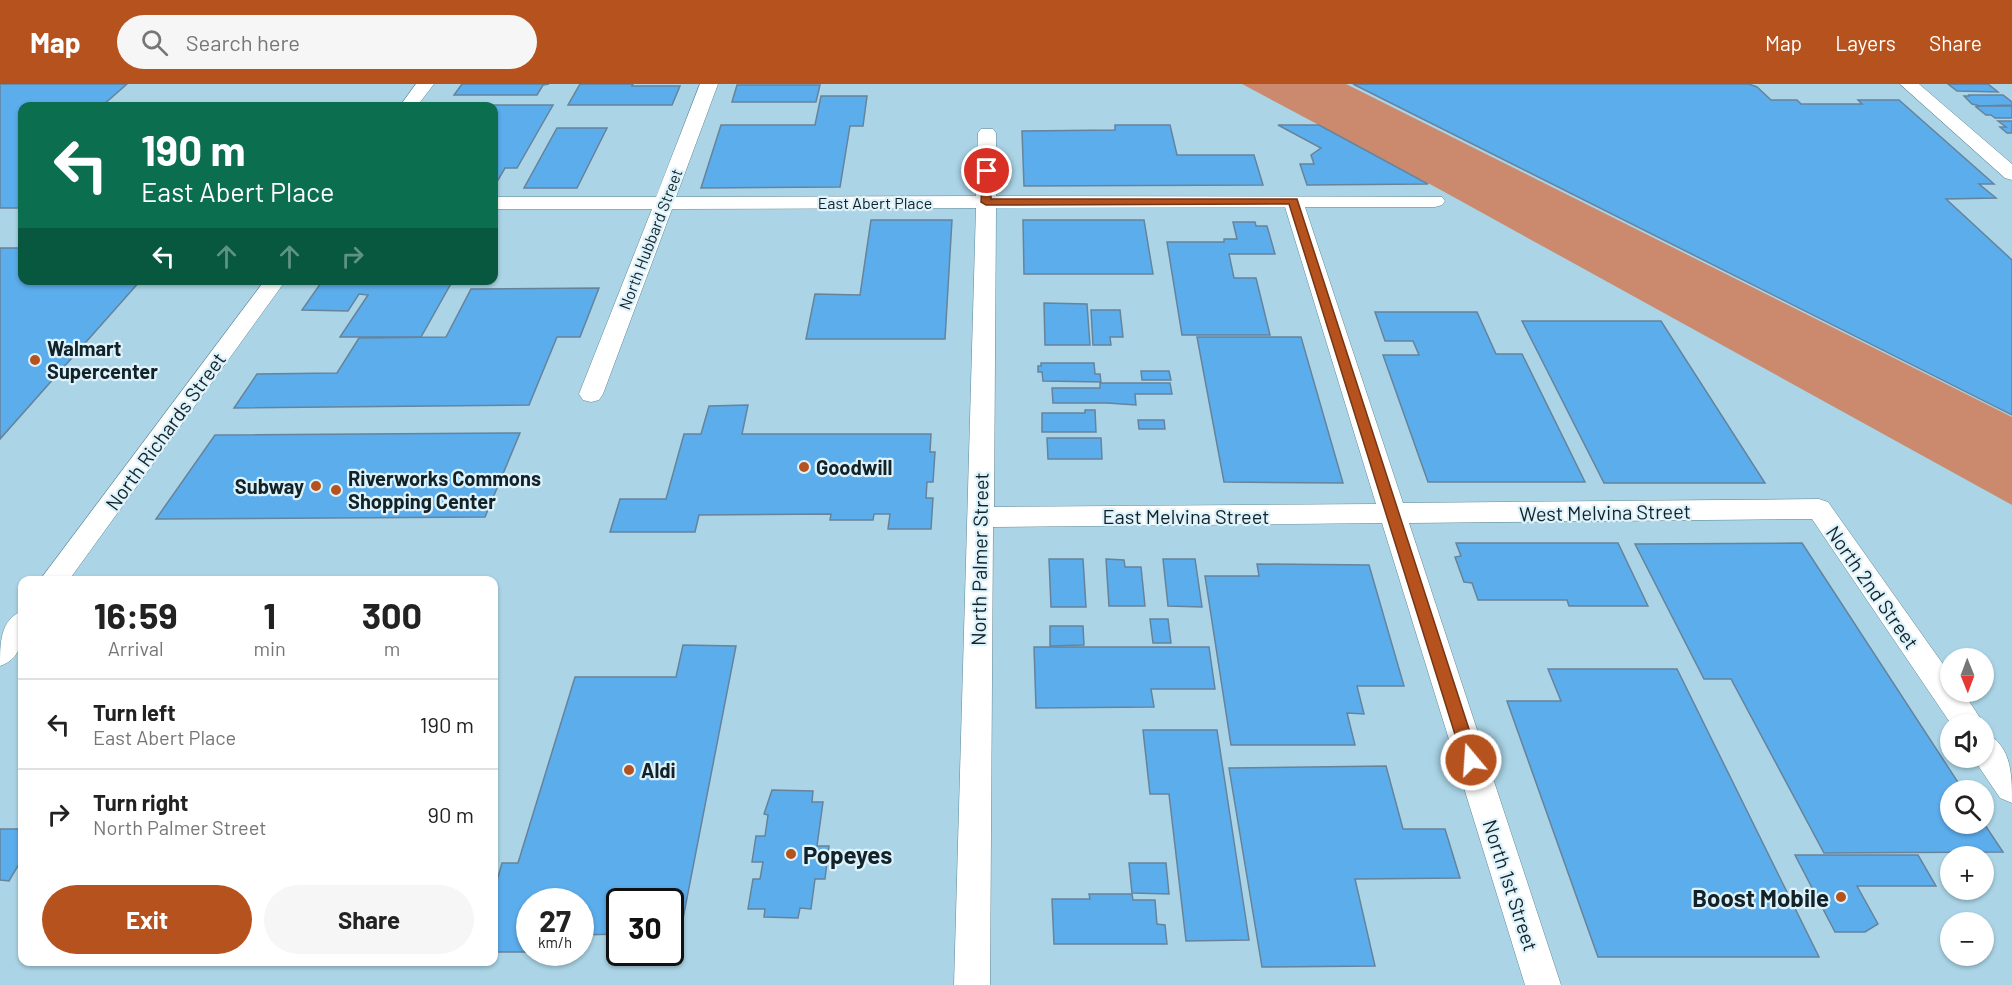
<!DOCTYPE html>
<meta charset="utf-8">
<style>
:root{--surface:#fff;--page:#f6f6f6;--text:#222;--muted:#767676;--line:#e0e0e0;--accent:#b6521d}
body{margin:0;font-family:Barlow,sans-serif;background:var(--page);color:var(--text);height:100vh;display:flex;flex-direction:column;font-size:22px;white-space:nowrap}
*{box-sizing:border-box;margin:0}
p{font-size:20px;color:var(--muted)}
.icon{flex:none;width:33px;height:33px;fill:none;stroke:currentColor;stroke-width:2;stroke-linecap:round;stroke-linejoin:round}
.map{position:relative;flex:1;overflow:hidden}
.panel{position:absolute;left:18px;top:492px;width:480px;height:390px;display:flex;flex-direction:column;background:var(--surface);border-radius:12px;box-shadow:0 2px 4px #0004}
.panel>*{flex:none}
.top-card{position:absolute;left:18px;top:18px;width:480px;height:183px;border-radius:12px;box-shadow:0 2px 4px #0004;background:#0b6e4f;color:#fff;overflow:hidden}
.needle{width:39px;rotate:179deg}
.buttons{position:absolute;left:1940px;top:564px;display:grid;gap:12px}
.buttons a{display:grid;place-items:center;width:54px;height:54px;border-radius:50%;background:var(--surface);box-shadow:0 2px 4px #0004;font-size:30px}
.speed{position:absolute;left:516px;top:804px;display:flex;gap:12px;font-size:30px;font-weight:700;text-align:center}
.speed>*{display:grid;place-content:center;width:78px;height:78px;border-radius:50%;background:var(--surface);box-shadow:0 2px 4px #0004;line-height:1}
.speed small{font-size:15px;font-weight:400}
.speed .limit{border:3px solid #111;border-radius:9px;background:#fff;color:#111}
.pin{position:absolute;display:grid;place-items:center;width:51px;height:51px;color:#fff;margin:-26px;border:3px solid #fff;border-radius:50%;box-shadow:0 2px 6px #0007}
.me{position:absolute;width:66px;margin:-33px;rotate:342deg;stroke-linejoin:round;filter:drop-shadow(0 0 4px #0008)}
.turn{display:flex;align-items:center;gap:21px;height:126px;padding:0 24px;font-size:27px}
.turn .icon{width:78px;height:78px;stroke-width:2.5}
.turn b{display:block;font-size:42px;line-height:51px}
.lanes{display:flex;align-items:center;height:57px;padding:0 24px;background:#0003;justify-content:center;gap:30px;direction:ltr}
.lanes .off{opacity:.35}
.eta{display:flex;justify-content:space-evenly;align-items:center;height:102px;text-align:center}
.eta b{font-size:36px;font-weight:700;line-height:42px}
.button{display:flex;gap:12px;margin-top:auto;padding:12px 24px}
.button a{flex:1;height:69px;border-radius:36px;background:var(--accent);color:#fff;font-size:24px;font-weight:700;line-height:69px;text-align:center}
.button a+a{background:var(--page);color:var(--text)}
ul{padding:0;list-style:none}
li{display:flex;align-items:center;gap:18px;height:90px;padding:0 24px;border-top:2px solid var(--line)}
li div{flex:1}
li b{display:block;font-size:22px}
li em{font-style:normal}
header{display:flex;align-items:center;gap:36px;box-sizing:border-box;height:84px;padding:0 30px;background:var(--accent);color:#fff}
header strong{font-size:28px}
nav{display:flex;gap:33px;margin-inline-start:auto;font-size:21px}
.search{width:420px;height:54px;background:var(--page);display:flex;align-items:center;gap:15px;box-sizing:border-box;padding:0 21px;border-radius:33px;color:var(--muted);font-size:22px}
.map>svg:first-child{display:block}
.green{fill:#cb8a6d}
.building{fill:#5cadec;stroke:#66839c;stroke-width:1.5}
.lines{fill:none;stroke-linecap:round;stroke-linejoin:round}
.minor-casing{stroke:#608897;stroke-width:1}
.minor{fill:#fff;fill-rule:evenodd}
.route{fill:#b6521d;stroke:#763513;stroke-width:1.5}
.poi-dot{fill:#b6521d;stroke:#ddf2fb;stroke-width:2}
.labels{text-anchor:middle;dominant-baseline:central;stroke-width:4.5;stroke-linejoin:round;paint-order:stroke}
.far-street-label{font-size:16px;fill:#112228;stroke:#ddf2fb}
.poi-label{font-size:20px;font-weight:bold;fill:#112228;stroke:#ddf2fb;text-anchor:start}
.street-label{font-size:20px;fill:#112228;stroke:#ddf2fb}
.near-poi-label{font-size:24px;font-weight:bold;fill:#112228;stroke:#ddf2fb;text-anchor:start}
</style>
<header>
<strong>Map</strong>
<div class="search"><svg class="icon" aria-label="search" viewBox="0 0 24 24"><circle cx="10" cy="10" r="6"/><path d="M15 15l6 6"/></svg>Search here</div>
<nav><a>Map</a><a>Layers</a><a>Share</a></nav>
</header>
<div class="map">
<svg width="2012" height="901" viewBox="0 0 2012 901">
<rect width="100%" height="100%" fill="#abd5e7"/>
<path class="green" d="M1242,0H1346L2012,333V421L1439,105Z"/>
<g class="building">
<path d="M0,0H127L102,22H22V124H0Z"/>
<path d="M462,0H549L543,1L537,11H454Z"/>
<path d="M580,0H633L632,2H680L672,21H568Z"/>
<path d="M1353,0H1749L1757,3L1771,16H1797L1801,20H1862L1858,16H1899L1994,100H1979L1996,114L1946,115L2012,176V331Z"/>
<path d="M1948,0H1988L1998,8L1957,7Z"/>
<path d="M737,1H820L816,18H732Z"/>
<path d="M1968,11H2003L2012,18V21L1980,22L1972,20L1964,12H1970Z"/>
<path d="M821,12H867L863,42H850L840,103L701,104L721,41H815Z"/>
<path d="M456,21H553L517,84H505L494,103V22Z"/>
<path d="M1981,22H2012V34H1995L1991,31H1986L1976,23Z"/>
<path d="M1998,37H2012V49H2007L2000,43H2006Z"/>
<path d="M1115,41H1170L1177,71H1254L1263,101L1024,102L1022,47L1115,46Z"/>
<path d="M1278,41H1319L1428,100L1307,101L1300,80H1314L1311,71L1321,64Z"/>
<path d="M557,44H607L577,104H524Z"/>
<path d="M871,136H952L945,255H806L815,210L860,211Z"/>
<path d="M1023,136H1144L1153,190H1024Z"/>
<path d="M1233,138H1255L1256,142H1267L1275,170H1229L1234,194H1256L1270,251H1182L1167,158H1224V155H1237Z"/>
<path d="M0,164H22V196H141L0,355Z"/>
<path d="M323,196H453L421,253H340L368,211L359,210L348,227L302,226Z"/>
<path d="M599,204L580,253H557L529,321L234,324L257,290L337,289L359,254L446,253L471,205Z"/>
<path d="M1044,219L1087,220L1090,261H1045Z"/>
<path d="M1091,226H1120L1123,253H1110L1111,261H1093Z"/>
<path d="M1375,228H1477L1496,270H1522L1585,398H1428L1383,271H1419L1413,257H1385Z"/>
<path d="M1522,237H1661L1765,399H1604Z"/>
<path d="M1197,253H1301L1343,399L1224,398Z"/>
<path d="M1041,279H1094L1095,290H1100L1101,298L1043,297L1042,288H1038V282H1041Z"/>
<path d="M1141,287H1169L1171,296H1142Z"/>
<path d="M1100,299H1170L1172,310H1135L1136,321L1107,319H1053L1052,304H1100Z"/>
<path d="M748,321L742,350H931L930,368H935L933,398H927L926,414H933L931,445H888L890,430H874L873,436H830L831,430L699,431L695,448H610L620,415H666L684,350H701L709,322Z"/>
<path d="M1085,326H1095L1096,348H1042V329H1085Z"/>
<path d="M1138,336H1164L1165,345H1139Z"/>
<path d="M520,349L485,433L156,435L215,351Z"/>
<path d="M1047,354H1101L1102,375H1048Z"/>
<path d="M1456,459H1618L1648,522H1569L1567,516H1478L1472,499L1464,498L1455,473L1461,472Z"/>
<path d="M1802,459L1963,706H1950V740H1983V738L2003,768L1824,769L1731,595H1704L1635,460Z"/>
<path d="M1049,475H1083L1086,523H1051Z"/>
<path d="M1106,475L1124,476L1125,483H1141L1145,522H1109Z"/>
<path d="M1163,475H1195L1202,523L1168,522Z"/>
<path d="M1257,480L1369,481L1404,602H1357L1364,630L1347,629L1355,661H1231L1205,492H1259Z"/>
<path d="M1150,535H1168L1171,559H1153Z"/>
<path d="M1050,542H1083L1084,561L1050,562Z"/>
<path d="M683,561L736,562L680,850H670V818H620V850L580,851V818H530V868H494V807L502,779H518L575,593H676Z"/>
<path d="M1034,563H1209L1215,605H1151L1154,623L1036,624Z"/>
<path d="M1548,585H1677L1819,873H1598L1507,617H1561Z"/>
<path d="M1143,646H1217L1249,856L1186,857L1169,710H1150Z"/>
<path d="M1386,682L1403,745H1445L1460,794L1355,795L1375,882L1262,883L1229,684Z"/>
<path d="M772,706L813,707L812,718H823L817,762H829L825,795H815L811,825L800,824L798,834L764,833L765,825H748L753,795H760L763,778H752L756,752H765L768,731L764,730Z"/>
<path d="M0,745H22V775L9,797L0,796Z"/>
<path d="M1795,771H1918L1936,802H1857L1878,840L1865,848H1835Z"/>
<path d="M1129,779H1166L1169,810L1132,809Z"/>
<path d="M1089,810H1132L1133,816H1155L1157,840L1165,841L1167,860H1054L1052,815H1090Z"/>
</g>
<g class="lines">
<defs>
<g id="minor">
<path d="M416,0H434L417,22H400Z"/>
<path d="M700,0H718L676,113L976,112L978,49L981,45H993L996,49V112L1442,113L1445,117L1442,121L1435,123H1305L1403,419L1819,415L1828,418L1950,590V608H1963L1984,640L1983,641L1951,640L1812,435L1409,439L1561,901H1525L1382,439L993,443L990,901H954L976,124L672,125L603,310L599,316L591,318L583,316L579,310L652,125H494V113H656ZM1285,123L1376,420L994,423L996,124Z"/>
<path d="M1900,0H1919L2012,80V96L2005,94Z"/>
<path d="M265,196H286L69,496H40Z"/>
<path d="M22,527C24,549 24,574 0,582C0,559 0,536 22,527Z"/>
<path d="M1983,648C2012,660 2012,690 2012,719L2000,714L1973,674H1983Z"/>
</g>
</defs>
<use href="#minor" class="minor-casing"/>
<use href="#minor" class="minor"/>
</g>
<path class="route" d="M983,85L991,87V115H1297L1479,676L1477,681L1471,683L1465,681L1463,676L1289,120L986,121L981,118Z"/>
<g class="poi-dot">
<circle cx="35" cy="276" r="6"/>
<circle cx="804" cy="383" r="6"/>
<circle cx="316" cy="402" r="6"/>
<circle cx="336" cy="406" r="6"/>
<circle cx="629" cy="686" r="6"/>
<circle cx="791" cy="770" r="6"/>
<circle cx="1841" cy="813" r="6"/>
</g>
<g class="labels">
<g class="far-street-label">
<text x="875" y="118">East Abert Place</text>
<text transform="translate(650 155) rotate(-69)">North Hubbard Street</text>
</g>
<g class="poi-label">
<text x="47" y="264">Walmart<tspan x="47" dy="23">Supercenter</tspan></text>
<text x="816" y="383">Goodwill</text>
<text x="348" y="394">Riverworks Commons<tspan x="348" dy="23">Shopping Center</tspan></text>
<text x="304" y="402" text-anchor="end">Subway</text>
<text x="641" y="686">Aldi</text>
</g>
<g class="street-label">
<text transform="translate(165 347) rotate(-54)">North Richards Street</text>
<text transform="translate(1605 428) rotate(-1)">West Melvina Street</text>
<text x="1186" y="432">East Melvina Street</text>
<text transform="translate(979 475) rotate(-89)">North Palmer Street</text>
<text transform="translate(1873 503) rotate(55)">North 2nd Street</text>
<text transform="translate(1511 801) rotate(72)">North 1st Street</text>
</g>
<g class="near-poi-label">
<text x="803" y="770">Popeyes</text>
<text x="1829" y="813" text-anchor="end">Boost Mobile</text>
</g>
</g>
</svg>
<div class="buttons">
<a><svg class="needle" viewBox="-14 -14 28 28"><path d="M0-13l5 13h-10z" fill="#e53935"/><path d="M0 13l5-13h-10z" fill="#767676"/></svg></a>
<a><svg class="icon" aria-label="sound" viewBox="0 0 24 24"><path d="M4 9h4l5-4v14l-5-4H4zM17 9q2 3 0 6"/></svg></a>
<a><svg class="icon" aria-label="search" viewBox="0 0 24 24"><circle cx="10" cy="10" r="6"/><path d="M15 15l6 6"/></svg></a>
<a>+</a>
<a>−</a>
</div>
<div class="speed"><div>27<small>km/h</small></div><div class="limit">30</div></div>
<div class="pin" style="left:987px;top:87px;background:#d93025"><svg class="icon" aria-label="arrive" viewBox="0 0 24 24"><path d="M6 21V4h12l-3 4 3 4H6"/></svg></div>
<svg class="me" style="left:1471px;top:676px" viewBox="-20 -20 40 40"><circle r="17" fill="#b6521d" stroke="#fff" stroke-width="3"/><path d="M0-11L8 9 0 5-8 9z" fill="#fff"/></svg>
<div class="top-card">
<div class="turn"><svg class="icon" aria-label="left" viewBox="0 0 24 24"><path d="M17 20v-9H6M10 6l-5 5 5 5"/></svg><div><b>190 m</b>East Abert Place</div></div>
<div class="lanes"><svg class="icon" aria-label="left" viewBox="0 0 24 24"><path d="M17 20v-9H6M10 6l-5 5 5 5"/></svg><svg class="icon off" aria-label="ahead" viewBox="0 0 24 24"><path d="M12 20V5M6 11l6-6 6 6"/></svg><svg class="icon off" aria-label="ahead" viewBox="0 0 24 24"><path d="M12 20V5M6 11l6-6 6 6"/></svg><svg class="icon off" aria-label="right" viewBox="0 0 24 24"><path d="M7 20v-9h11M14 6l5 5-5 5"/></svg></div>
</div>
<section class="panel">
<div class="eta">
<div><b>16:59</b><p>Arrival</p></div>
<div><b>1</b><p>min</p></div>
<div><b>300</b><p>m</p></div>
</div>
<ul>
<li><svg class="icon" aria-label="left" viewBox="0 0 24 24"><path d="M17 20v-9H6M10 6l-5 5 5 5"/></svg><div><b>Turn left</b><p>East Abert Place</p></div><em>190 m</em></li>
<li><svg class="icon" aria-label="right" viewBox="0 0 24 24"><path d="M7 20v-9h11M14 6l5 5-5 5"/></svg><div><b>Turn right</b><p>North Palmer Street</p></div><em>90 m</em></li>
</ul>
<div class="button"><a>Exit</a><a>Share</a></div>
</section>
</div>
